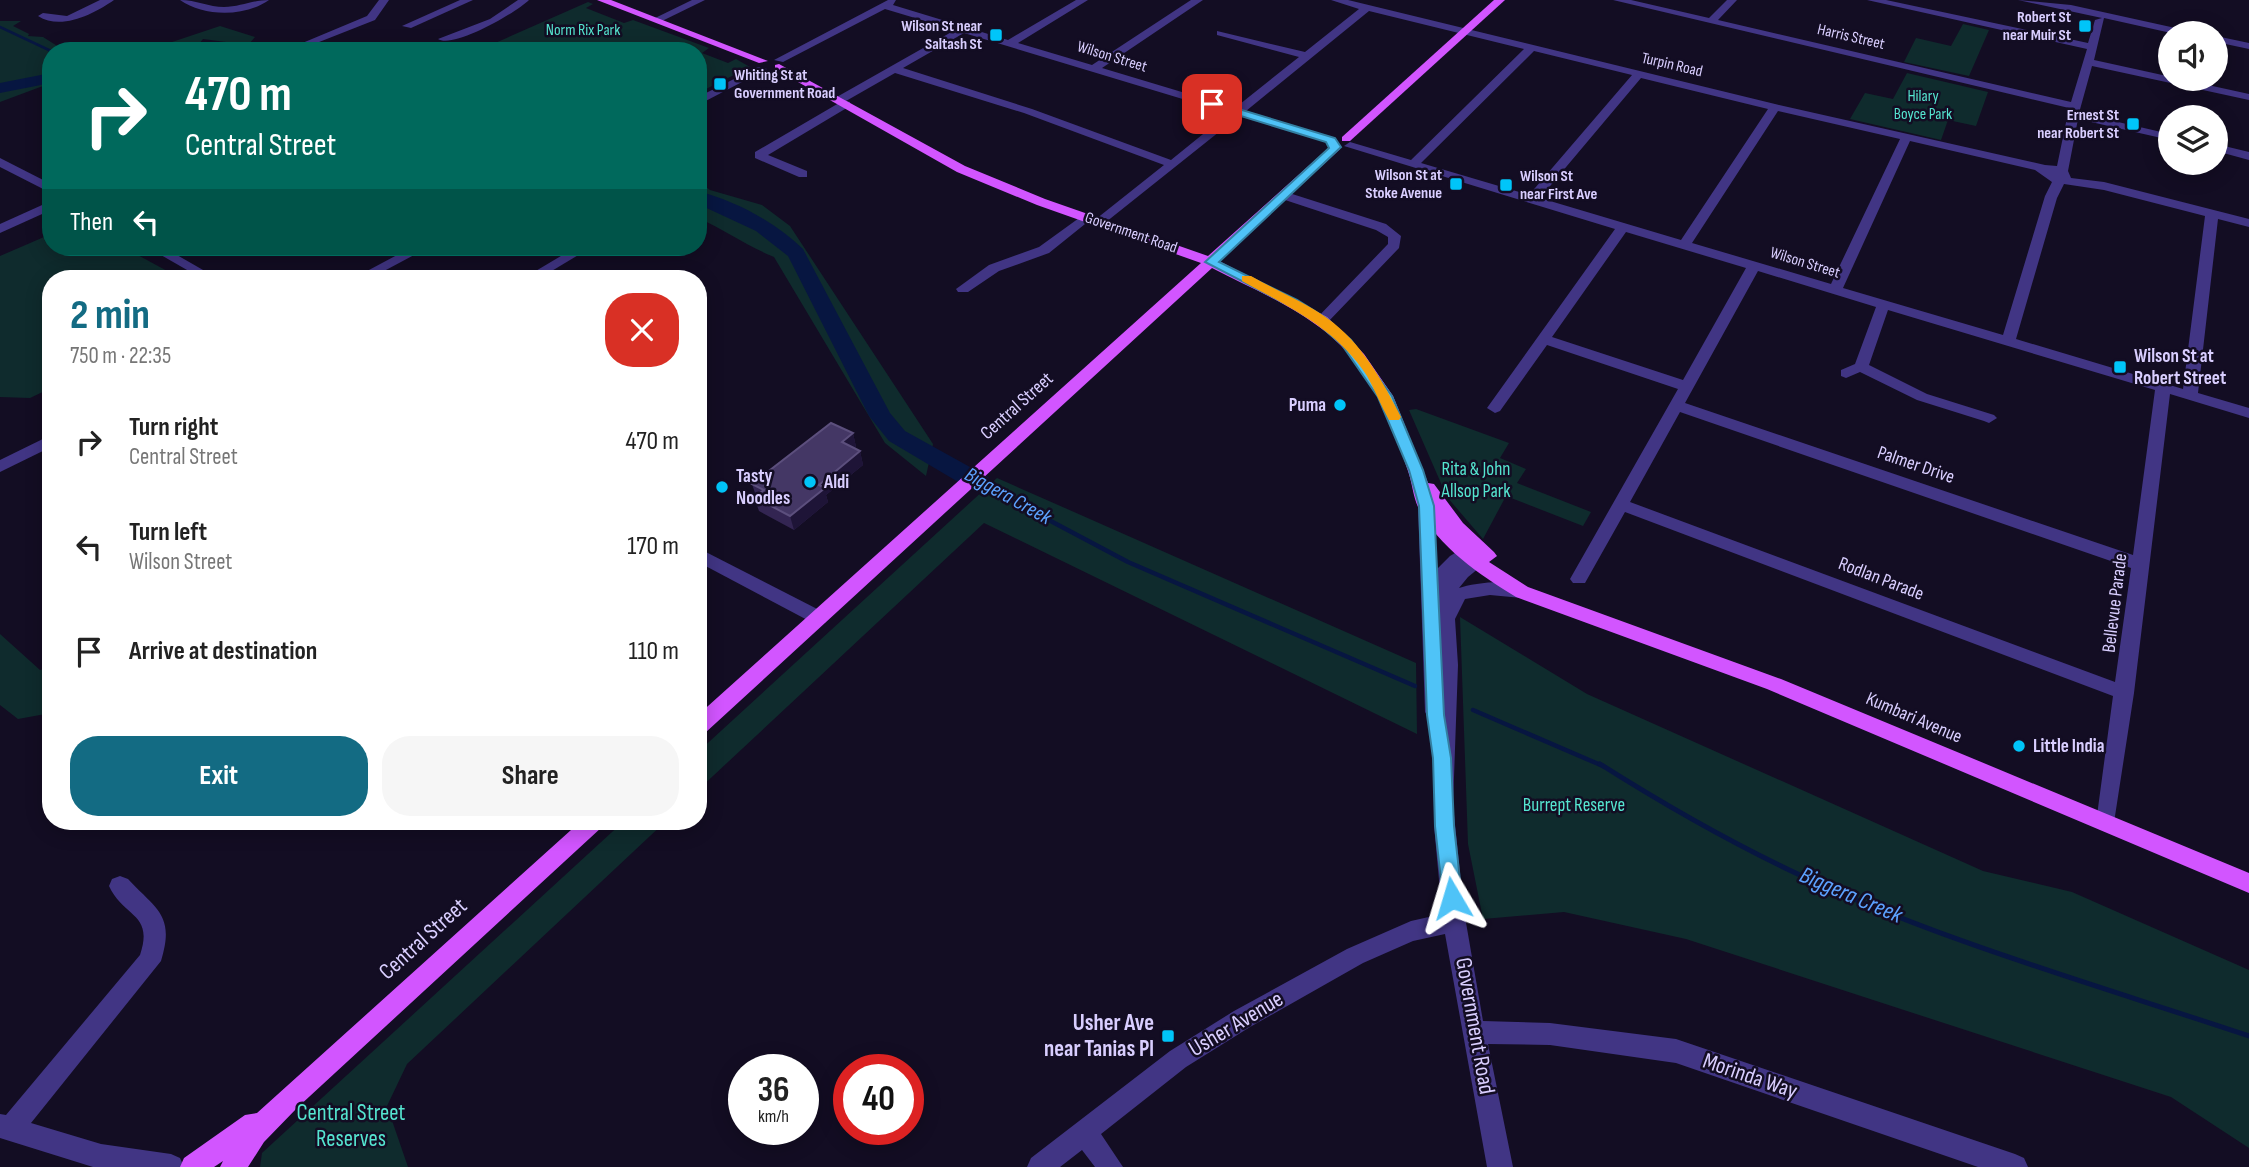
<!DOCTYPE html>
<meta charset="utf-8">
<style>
:root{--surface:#fff;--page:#f6f6f6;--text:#222;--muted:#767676;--accent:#136b83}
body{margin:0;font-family:"Sofia Sans Condensed",sans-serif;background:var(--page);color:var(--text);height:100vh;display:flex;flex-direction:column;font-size:26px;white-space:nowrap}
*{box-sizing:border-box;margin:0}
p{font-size:23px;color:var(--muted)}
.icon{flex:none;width:38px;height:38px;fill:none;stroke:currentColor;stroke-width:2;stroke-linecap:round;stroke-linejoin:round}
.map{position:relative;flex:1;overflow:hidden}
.drawer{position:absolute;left:42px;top:270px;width:665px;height:560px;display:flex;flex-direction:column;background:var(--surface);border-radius:28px;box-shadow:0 4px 18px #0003}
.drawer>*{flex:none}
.top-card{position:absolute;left:42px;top:42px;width:665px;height:214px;border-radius:28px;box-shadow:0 4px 18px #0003;background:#00695c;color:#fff;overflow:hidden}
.tools{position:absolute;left:2158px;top:21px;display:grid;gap:14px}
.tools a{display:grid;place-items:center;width:70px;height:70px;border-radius:50%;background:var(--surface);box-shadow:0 4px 18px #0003;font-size:35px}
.speed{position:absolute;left:728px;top:1054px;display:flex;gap:14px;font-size:35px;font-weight:700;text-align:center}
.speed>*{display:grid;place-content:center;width:91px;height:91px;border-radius:50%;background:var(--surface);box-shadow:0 4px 18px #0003;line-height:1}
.speed small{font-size:18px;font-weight:400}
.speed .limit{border:10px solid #d22;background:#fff;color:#111}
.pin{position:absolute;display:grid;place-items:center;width:60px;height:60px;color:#fff;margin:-30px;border-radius:14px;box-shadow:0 4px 10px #0006}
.me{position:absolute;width:77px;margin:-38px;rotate:353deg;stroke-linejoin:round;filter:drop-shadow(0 0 5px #0008)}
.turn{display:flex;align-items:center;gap:24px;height:147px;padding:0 28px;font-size:32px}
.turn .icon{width:91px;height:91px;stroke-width:2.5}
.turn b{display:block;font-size:49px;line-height:60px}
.then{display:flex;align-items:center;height:66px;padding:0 28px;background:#0003;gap:14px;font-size:26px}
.round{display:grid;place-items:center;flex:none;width:74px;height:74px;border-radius:28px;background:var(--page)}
.overview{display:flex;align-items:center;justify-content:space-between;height:119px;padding:0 28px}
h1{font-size:42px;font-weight:700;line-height:52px;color:var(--accent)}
.button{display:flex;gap:14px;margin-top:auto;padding:14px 28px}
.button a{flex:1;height:80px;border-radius:28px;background:var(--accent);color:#fff;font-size:28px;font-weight:700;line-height:80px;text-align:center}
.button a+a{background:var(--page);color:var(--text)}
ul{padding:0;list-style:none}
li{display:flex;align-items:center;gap:21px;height:105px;padding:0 28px}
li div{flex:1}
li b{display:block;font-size:26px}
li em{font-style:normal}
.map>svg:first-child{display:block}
.green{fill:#0f2b2d}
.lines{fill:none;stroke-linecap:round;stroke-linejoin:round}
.stream-far2{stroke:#071641;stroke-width:2.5}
.stream-far1{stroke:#071641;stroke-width:4.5}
.stream{stroke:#071641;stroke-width:5}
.river{fill:#071641;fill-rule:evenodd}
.minor{fill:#413584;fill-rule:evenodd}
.major{fill:#d255ff;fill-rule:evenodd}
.wall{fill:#332552}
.shaded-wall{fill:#1e1437}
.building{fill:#443765;stroke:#5c4f7d;stroke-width:2}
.route{fill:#4fc3f7;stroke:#337fa1;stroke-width:2}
.slow{fill:#f59e0b}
.poi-dot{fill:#00c5f9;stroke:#130d23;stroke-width:2.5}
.labels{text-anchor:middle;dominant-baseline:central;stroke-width:5;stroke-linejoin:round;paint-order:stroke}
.far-poi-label{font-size:16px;font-weight:bold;fill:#d9ceff;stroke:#130d23;text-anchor:end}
.far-park-label{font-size:16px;fill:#55e5d0;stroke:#130d23}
.far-street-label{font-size:16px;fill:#d9ceff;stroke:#130d23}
.poi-label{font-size:19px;font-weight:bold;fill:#d9ceff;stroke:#130d23;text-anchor:start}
.street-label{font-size:19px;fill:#d9ceff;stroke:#130d23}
.park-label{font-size:19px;fill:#55e5d0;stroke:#130d23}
.water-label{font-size:21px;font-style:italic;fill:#5ca2ff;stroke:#130d23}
.near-street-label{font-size:23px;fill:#d9ceff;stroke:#130d23}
.near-poi-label{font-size:23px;font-weight:bold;fill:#d9ceff;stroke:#130d23;text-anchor:end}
.near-park-label{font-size:23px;fill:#55e5d0;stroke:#130d23}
.near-water-label{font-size:24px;font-style:italic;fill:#5ca2ff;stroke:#130d23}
</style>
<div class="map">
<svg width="2249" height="1167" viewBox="0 0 2249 1167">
<rect width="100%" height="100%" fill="#130d23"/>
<g class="green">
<path d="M588,2L593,4L586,8L624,23L633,20L709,48L702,53L728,63L736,59L750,67L698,93V51H477Z"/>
<path d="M0,21H21L13,26L29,34L28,36L43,37L62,49L51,51V83L0,102Z"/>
<path d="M1963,24L1989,30L1969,76L1904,62L1916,38L1951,46Z"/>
<path d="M220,26L255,37L249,44L261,49L235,51L220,47L226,42L203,39L199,44L214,47L212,51H145Z"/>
<path d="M1907,73L1988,92L1976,126L1948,120L1941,140L1850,119L1865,93L1893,99Z"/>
<path d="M698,181L710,190L762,205L790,226L933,444L926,476L885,443L774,257C747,246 725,230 698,218Z"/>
<path d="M51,234V247H123L180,278H51V388L30,398L0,397V256Z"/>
<path d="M1416,409L1509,443L1500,458L1526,469L1517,483L1591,512L1583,526L1506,496L1483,539L1447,497L1409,410Z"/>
<path d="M997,478L1416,663L1417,734L984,523L698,790V752Z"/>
<path d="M1460,617L1587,694L1983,871L2072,892L2249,970V1148L2171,1097L1686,939L1564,912L1483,919L1468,844Z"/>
<path d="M0,634L40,670L51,667V713L18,719L0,705Z"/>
<path d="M624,821H666L407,1064L387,1106L408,1167H260L262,1153Z"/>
</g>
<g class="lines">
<path class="stream-far2" d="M0,27L51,51"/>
<g class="stream-far1">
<path d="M979,483L1128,562L1415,686"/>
<path d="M1473,710L1603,766"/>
</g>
<path class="stream" d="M1600,764C1660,802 1721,837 1785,868C1933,939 2094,984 2249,1036"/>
<g class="river">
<path d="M51,73V83L0,93V83Z"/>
<path d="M698,191C736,201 775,222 803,249L890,413L905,431L988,477L991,483L988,489H970L889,441L869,416L788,256L756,231L698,204Z"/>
</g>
<g class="minor">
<path d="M100,0H114C94,14 61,31 38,16L43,13L67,16Z"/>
<path d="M180,0C196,0 209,7 224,7C240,7 253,0 269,0C245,17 204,17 180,0Z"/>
<path d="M379,0H389L375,20L309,46L300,44L367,16Z"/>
<path d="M460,0H473L411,28L402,26Z"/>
<path d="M518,0H529C516,13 453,49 438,39L490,19Z"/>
<path d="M692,0H705L660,22L651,20Z"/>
<path d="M888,0H896L893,5L1008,40L1076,0H1088L1018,43L1092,65L1191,0H1203L1102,68L1235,108L1299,57L1217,35V31L1305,52L1359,9L1331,0H1348L1775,104L2045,165L2057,166L2069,108L1613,0H1631L1709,18L1727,0H1737L1718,20L2071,102L2087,49L1867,0H1886L2088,43L2095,20L2102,18L2018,0L2071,5L2189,31L2190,33H2171L2104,18L2094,60L2249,94V100L2092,66L2079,113L2170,134V140L2078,119L2068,171L2071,178L2104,182L2249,219V227L2218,219L2198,393L2249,408V418L2170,394L2134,693L2113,829L2106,832L2099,829L2096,823L2113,696L1625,512L1585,583H1573L1570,579L1678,389L1547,345L1500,411L1495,413L1487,408L1615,229L1344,146L1350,142L1411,160L1524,49L1369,11L1246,111L1335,138V142L1239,116L1101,226L1096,225V219L1164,165L1024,113L895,73L846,101L850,102V106L768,155L807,171V177H799L755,158V152L839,103L835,102V98L955,30L885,9L783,62L774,60ZM964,33L1229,113L1171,160L1032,109L903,68ZM1534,51L1632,75L1529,195L1421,163ZM1641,78L1768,109L1681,240L1540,198ZM1778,111L1900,139L1831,284L1692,243ZM1910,141L2035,170L2052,182L2045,196L2003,335L1843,288ZM2064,184L2104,190L2205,216L2183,389L2016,339L2057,198ZM1626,232L1746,268L1683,380L1552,337ZM1758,271L1876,307L1855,364L1841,370V376L1846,378L1860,372L1917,400L1984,421L1989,423L1997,418L1994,415L1927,394L1869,365L1888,310L2155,390L2133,555L1685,403ZM1680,412L2131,568L2115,682L1630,502Z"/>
<path d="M2216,36L2249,43V49L2216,42Z"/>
<path d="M758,67L767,69L698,105V97Z"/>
<path d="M2216,144L2249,152V160L2216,151Z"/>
<path d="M0,158L51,184V193L0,167Z"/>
<path d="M1286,192L1386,224L1401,236L1399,248L1327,323H1317L1315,320L1388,244V237L1376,230L1282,199L1280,196Z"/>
<path d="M51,201V210L0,233V224Z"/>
<path d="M1086,213L1090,214V220L1049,253L999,271L968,292H958L956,289L989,265L1039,247Z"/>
<path d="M147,247H163L217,278H201Z"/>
<path d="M412,247H429L371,278H354Z"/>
<path d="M576,247L590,248L540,278H524Z"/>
<path d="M51,435V447L0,472V460Z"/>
<path d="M1426,500L1434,506L1437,569L1450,556L1477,540L1483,542L1486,546L1483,550L1492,551L1495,555L1468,577L1459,588C1475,583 1520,576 1531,592L1522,598L1490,595L1465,599L1455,619L1458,665L1453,805L1464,911L1483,1021L1550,1023L1676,1039L2015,1154L2024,1158L2028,1167H1978L1676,1063L1550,1045L1488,1044L1513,1167H1487L1445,934L1413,941L1363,963L1250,1027L1186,1067L1101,1134L1123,1167H1095L1082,1150L1060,1167H1027L1031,1158L1170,1051L1234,1011L1347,949L1411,921L1442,914L1434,825L1436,719L1428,717L1425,712L1418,506Z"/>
<path d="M698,548L825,613L828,618L825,623H813L698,562Z"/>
<path d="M120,876L128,879C157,910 175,915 161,961L31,1123L101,1144L171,1154L180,1158L184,1167H93L0,1138V1114L6,1115L140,955C154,913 124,918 109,886L112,879Z"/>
</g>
<g class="major">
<path d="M597,0H611L768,61L759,63Z"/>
<path d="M1494,0H1505L1350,141H1342V137Z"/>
<path d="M779,64L965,166L1045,199L1208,256L1332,145H1340V149L1219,261L1327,317L1364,354L1393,396L1428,483L1434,484L1463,523L1494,552L1497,556L1489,562L1528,587L1781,679L2249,873V893L1767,689L1516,597C1480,575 1437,546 1418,507C1413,496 1412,482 1408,471C1396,433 1379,392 1354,360C1318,315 1262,294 1212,268L705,733L698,735V715L1201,263L1037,205L957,172L775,69V65Z"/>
<path d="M581,821H605L602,827L297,1108L264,1142L248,1167H220L223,1161L214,1167H180L184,1158L245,1115L257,1113Z"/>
</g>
</g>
<path class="wall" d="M853,433L856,447L854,448L860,451L863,465L826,495L828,502L794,530L759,511L754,497L756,496L752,484Z"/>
<g class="shaded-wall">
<path d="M853,433L856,447L845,456L842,442Z"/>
<path d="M860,451L863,465L826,495L828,502L794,530L790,516L819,485Z"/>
</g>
<path class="building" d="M831,423L853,433L842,442L860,451L819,485L825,488L790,516L754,497L764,490L752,484Z"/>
<path class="route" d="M1212,101L1335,138L1341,147L1219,262L1297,300L1326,318L1351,340L1392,396L1423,470L1434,506L1444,715L1451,758L1454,826L1462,898L1459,905L1452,907L1446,905L1443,898L1435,826L1433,758L1427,715L1419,506L1409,470L1378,397L1342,345L1317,323L1288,305L1205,262L1329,148L1326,142L1208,106V102Z"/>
<path class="slow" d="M1242,276H1251C1275,290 1304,302 1327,318C1362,343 1382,380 1401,417L1399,420H1389C1381,406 1375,390 1367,376C1337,329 1289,307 1242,281Z"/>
<g class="poi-dot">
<rect x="2078" y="19" width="14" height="14" rx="3.5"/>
<rect x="989" y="28" width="14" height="14" rx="3.5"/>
<rect x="713" y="77" width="14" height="14" rx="3.5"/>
<rect x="2126" y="117" width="14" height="14" rx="3.5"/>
<rect x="1449" y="177" width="14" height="14" rx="3.5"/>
<rect x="1499" y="178" width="14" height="14" rx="3.5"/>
<rect x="2113" y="360" width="14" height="14" rx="3.5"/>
<circle cx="1340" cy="405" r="7"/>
<circle cx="810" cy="482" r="7"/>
<circle cx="722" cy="487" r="7"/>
<circle cx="2019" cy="746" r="7"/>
<rect x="1161" y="1029" width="14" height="14" rx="3.5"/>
</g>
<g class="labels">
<g class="far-poi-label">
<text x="2071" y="17">Robert St<tspan x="2071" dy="18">near Muir St</tspan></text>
<text x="982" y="26">Wilson St near<tspan x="982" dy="18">Saltash St</tspan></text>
<text x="734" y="75" text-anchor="start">Whiting St at<tspan x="734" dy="18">Government Road</tspan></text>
<text x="2119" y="115">Ernest St<tspan x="2119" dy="18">near Robert St</tspan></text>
<text x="1442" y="175">Wilson St at<tspan x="1442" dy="18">Stoke Avenue</tspan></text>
<text x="1520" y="176" text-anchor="start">Wilson St<tspan x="1520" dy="18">near First Ave</tspan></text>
</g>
<g class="far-park-label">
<text x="583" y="30">Norm Rix Park</text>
<text x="1923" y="96">Hilary<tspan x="1923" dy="18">Boyce Park</tspan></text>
</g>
<g class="far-street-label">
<text transform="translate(1851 37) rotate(13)">Harris Street</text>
<text transform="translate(1112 57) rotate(17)">Wilson Street</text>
<text transform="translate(1672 65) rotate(13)">Turpin Road</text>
<text transform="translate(1131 233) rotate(19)">Government Road</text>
<text transform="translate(1805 263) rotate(17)">Wilson Street</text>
</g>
<g class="poi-label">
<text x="2134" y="356">Wilson St at<tspan x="2134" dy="22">Robert Street</tspan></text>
<text x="1326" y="405" text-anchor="end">Puma</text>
<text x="736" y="476">Tasty<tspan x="736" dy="22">Noodles</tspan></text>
<text x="824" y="482">Aldi</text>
<text x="2033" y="746">Little India</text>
</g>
<g class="street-label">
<text transform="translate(1017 406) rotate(-42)">Central Street</text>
<text transform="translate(1916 465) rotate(19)">Palmer Drive</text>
<text transform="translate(1881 579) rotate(21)">Rodlan Parade</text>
<text transform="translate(2115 603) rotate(-83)">Bellevue Parade</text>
<text transform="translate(1914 718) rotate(23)">Kumbari Avenue</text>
</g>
<g class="park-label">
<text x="1476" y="469">Rita &amp; John<tspan x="1476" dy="22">Allsop Park</tspan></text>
<text x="1574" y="805">Burrept Reserve</text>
</g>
<g class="water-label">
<text transform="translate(1008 496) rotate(29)">Biggera Creek</text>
</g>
<g class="near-street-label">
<text transform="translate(423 939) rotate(-42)">Central Street</text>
<text transform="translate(1236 1024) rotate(-31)">Usher Avenue</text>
<text transform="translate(1475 1026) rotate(80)">Government Road</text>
<text transform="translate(1750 1076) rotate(19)">Morinda Way</text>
</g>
<g class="near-poi-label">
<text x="1154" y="1023">Usher Ave<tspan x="1154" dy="26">near Tanias Pl</tspan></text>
</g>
<g class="near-park-label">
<text x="351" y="1113">Central Street<tspan x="351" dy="26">Reserves</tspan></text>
</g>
<g class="near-water-label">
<text transform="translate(1851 895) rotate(23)">Biggera Creek</text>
</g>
</g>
</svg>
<div class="tools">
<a><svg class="icon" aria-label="sound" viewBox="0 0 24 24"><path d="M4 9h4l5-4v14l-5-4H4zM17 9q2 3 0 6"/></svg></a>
<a><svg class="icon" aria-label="layers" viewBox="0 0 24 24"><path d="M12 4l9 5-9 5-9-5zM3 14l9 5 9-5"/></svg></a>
</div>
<div class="speed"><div>36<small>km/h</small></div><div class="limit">40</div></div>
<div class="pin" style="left:1212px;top:104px;background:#d93025"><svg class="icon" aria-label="arrive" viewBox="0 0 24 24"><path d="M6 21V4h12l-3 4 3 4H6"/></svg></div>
<svg class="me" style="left:1452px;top:898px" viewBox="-20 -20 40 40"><path d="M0-17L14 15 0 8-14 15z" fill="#4fc3f7" stroke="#fff" stroke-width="4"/></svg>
<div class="top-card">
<div class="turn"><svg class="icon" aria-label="right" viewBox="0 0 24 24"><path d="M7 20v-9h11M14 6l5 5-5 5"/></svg><div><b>470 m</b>Central Street</div></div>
<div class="then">Then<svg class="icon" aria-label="left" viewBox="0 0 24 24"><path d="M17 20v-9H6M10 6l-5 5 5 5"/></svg></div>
</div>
<section class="drawer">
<div class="overview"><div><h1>2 min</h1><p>750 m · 22:35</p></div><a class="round" style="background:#d93025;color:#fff"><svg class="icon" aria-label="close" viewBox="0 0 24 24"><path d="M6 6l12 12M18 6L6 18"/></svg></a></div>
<ul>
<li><svg class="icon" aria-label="right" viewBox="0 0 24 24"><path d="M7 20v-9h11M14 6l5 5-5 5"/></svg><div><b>Turn right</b><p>Central Street</p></div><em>470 m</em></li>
<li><svg class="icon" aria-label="left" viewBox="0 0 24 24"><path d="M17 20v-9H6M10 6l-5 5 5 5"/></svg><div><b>Turn left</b><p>Wilson Street</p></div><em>170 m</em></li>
<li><svg class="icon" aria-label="arrive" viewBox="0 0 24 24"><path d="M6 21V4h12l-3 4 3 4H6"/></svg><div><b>Arrive at destination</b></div><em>110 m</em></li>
</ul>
<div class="button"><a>Exit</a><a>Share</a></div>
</section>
</div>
